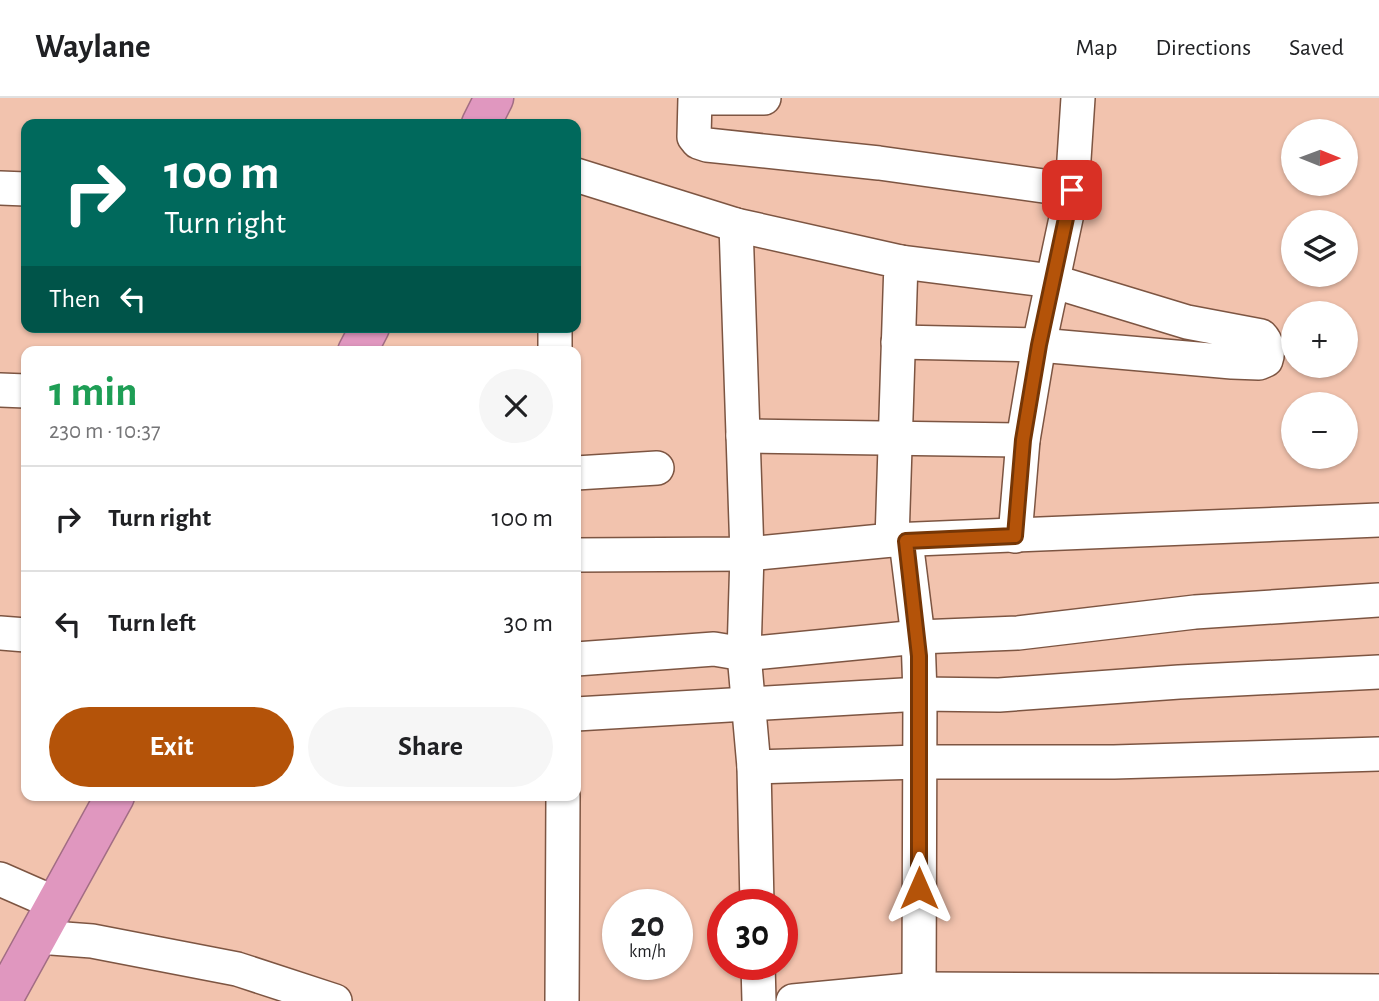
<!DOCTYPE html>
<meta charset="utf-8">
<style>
:root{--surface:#fff;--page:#f6f6f6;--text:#202124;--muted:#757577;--line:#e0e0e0;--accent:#b45309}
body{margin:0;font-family:"Alegreya Sans",sans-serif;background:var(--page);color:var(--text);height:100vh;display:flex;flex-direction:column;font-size:26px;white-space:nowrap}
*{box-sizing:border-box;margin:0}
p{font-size:23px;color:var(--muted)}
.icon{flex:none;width:38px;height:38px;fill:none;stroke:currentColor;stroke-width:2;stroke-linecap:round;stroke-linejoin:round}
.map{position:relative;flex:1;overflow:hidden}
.sheet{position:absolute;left:21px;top:248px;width:560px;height:455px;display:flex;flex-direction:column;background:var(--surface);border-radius:14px;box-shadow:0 2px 5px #0004}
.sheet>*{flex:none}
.guide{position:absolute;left:21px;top:21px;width:560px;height:214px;border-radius:14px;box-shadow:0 2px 5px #0004;background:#00695c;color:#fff;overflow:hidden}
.needle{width:46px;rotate:91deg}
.fabs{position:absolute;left:1281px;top:21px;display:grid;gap:14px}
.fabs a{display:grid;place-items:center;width:77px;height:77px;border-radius:50%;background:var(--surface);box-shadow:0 2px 5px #0004;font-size:35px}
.speed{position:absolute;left:602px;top:791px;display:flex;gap:14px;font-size:35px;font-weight:700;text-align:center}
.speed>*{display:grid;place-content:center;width:91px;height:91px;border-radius:50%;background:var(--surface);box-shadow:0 2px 5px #0004;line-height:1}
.speed small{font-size:18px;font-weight:400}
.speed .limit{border:10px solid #d22;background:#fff;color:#111}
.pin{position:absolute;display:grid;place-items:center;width:60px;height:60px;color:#fff;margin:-30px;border-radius:14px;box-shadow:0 4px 10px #0006}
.me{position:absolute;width:77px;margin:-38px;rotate:0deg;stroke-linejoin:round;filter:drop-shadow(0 0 5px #0008)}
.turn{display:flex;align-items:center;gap:24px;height:147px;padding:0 28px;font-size:32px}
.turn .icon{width:91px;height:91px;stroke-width:2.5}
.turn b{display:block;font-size:49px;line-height:60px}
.then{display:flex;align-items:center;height:66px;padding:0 28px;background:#0003;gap:14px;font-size:26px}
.round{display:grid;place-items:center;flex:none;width:74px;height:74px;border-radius:37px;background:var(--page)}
.head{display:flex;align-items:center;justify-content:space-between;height:119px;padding:0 28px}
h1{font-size:42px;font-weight:700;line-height:52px;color:#1e9e55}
.primary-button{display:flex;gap:14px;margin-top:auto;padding:14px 28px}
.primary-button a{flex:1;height:80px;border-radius:42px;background:var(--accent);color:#fff;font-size:28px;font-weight:700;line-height:80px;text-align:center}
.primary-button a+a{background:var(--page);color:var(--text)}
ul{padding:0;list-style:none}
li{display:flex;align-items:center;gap:21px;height:105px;padding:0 28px;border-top:2px solid var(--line)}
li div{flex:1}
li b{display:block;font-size:26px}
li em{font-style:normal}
header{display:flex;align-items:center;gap:42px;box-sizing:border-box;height:98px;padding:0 35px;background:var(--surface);border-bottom:2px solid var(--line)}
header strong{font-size:33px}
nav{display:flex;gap:38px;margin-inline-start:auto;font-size:24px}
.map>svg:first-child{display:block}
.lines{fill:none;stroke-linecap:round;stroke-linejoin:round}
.minor-casing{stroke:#7d5542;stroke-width:36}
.highway-casing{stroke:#a26d84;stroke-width:41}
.minor{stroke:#fff;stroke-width:33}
.highway{stroke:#e097bf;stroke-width:38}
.route-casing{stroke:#753606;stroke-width:18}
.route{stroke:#b45309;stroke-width:12}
</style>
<header>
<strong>Waylane</strong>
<nav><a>Map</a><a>Directions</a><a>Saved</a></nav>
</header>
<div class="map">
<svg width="1379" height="903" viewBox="0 0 1379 903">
<rect width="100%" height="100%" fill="#f2c3ae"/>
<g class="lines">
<defs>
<g id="minor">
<path d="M695,0L694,39L698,44L707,47L879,65L1072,92"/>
<path d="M696,0H764"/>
<path d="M576,77L736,127L901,164L892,442L1379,422"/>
<path d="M0,90L26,91"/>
<path d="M736,127L747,456L744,556L754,669L757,807"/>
<path d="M555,229V254"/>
<path d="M898,244L1039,247L1232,264L1259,265L1266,262C1269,254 1267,244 1261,238L1187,224L1052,183L901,164"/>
<path d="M0,292L26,293"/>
<path d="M743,338L1023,342"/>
<path d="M576,375L657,370"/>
<path d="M1015,438L1023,342L1039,247L1072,92L1078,0"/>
<path d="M906,443L918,539L920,596L919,891"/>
<path d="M576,457L747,456L892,442"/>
<path d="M0,535L26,537"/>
<path d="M576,561L714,551L744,556L918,539L1018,535L1195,514L1379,502"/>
<path d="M576,616L920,596L999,597L1179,584L1379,574"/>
<path d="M754,669L919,664H1114L1379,656"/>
<path d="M0,781L57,806"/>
<path d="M38,839L92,843L237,871L335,903"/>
<path d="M758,866L759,903"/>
<path d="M562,903L563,698"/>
<path d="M793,903L919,891L1379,893"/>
</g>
<g id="highway">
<path d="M481,26L494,0"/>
<path d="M357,254L370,229"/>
<path d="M2,903L115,698"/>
</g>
</defs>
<use href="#minor" class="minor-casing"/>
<use href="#highway" class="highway-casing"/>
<use href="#minor" class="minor"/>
<use href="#highway" class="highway"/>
</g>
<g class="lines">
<defs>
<path id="route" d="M919,790V558L906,443L1015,438L1023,342L1039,247L1072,92"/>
</defs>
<use href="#route" class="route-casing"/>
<use href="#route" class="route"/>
</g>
</svg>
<div class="fabs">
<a><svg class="needle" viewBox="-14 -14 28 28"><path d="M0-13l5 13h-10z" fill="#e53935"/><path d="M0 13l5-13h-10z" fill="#757577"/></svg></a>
<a><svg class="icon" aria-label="layers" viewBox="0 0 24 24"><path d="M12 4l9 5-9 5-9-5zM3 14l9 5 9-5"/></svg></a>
<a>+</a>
<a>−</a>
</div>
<div class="speed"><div>20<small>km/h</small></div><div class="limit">30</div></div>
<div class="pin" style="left:1072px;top:92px;background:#d93025"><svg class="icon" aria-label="arrive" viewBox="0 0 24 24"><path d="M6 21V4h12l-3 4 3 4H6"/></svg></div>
<svg class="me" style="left:919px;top:790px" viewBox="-20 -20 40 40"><path d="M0-17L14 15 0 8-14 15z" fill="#b45309" stroke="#fff" stroke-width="4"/></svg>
<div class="guide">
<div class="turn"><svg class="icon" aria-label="right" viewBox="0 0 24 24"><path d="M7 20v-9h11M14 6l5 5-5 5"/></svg><div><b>100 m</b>Turn right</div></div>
<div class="then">Then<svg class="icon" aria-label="left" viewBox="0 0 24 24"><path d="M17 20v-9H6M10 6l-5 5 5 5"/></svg></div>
</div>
<section class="sheet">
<div class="head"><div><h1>1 min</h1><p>230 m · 10:37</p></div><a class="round"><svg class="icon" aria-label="close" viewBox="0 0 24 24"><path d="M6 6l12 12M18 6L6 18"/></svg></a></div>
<ul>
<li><svg class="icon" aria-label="right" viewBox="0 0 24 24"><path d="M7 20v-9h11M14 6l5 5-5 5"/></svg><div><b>Turn right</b></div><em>100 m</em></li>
<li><svg class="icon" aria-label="left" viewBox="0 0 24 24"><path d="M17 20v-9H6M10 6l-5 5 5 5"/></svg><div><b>Turn left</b></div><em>30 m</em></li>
</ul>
<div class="primary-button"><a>Exit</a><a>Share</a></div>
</section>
</div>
